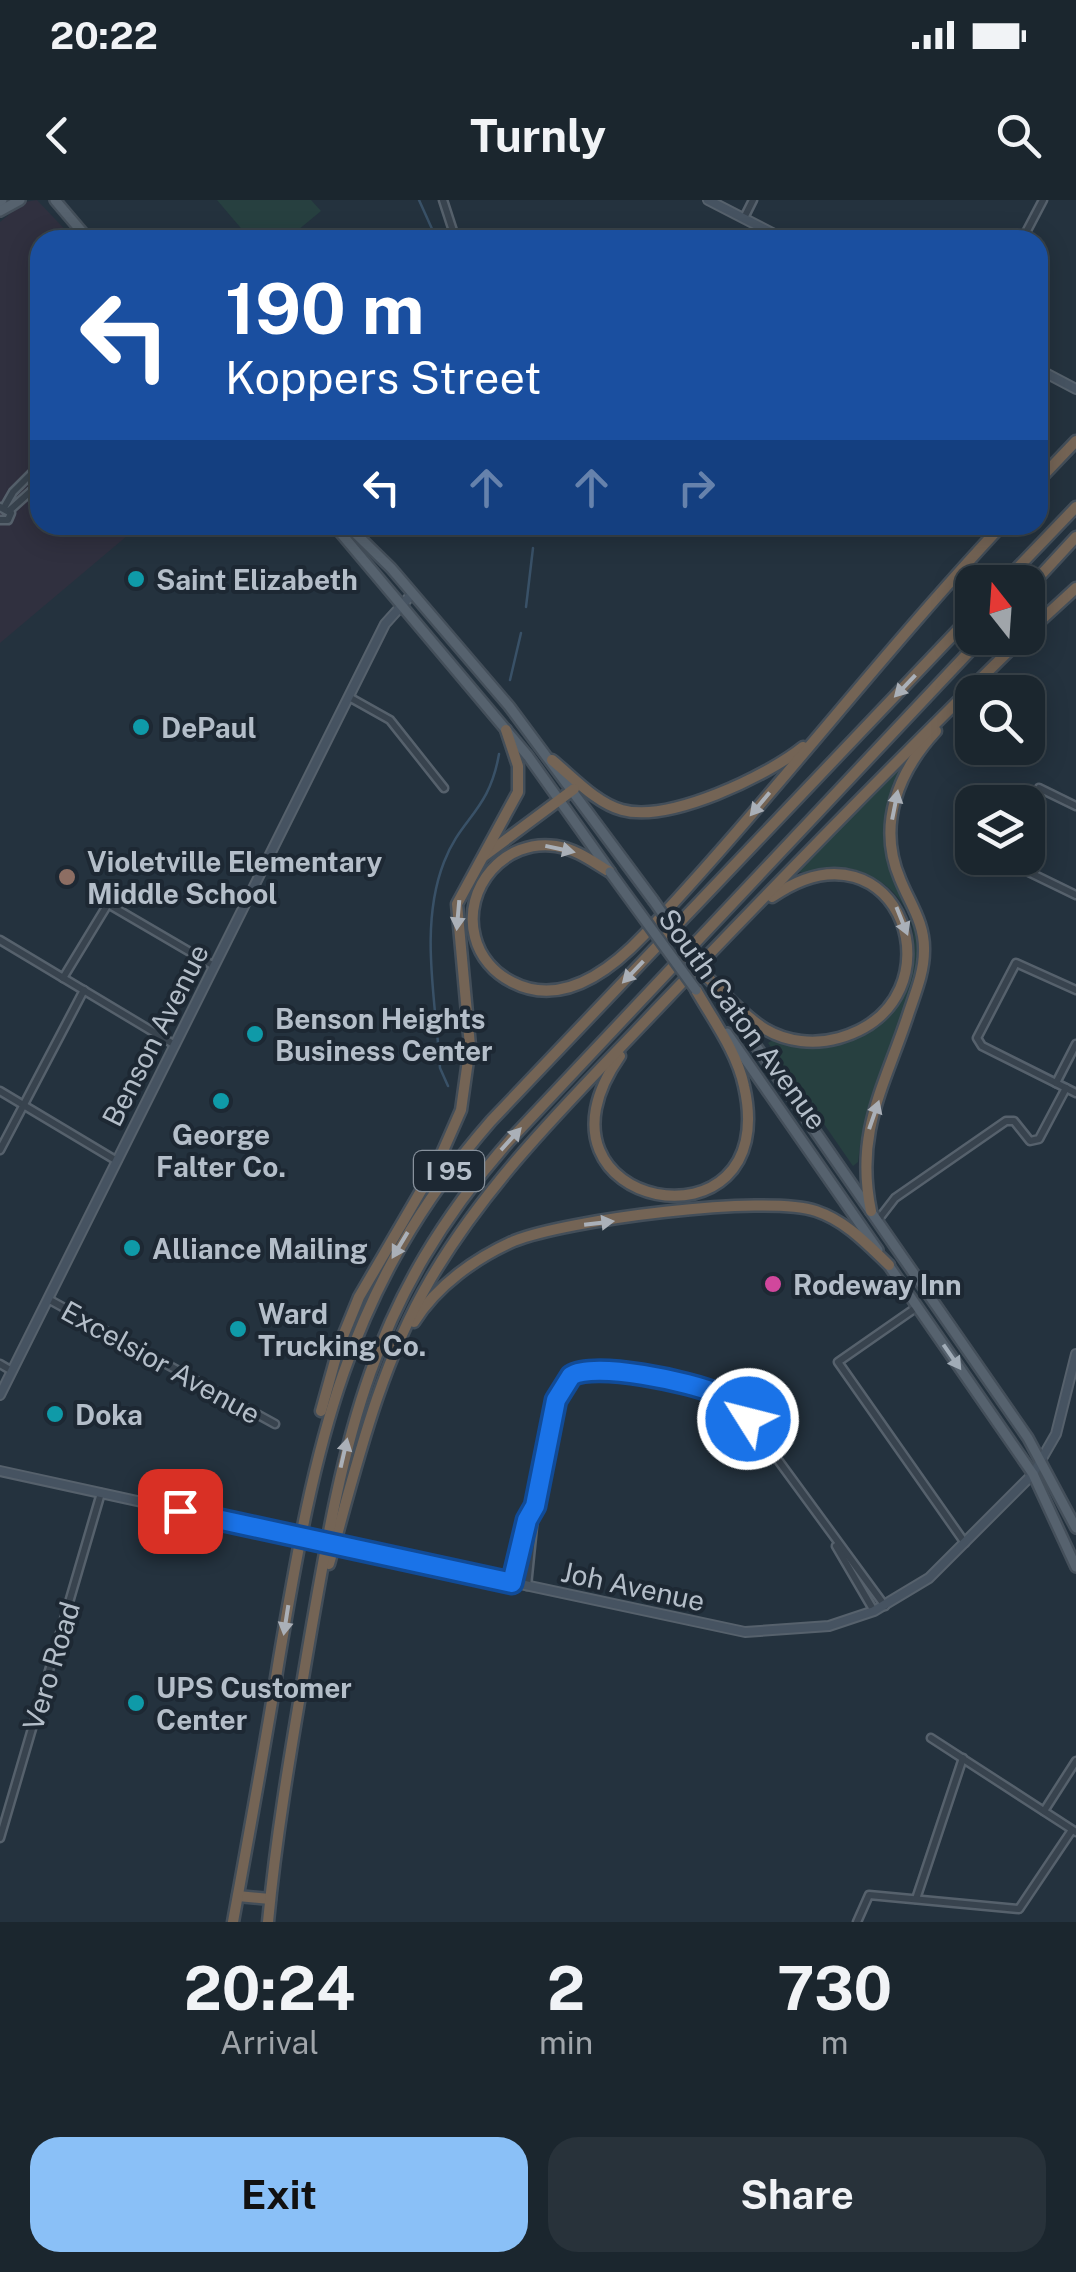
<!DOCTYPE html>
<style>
:root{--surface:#1b262e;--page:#28323a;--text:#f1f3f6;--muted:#a0a5aa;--line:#39434a;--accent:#8ac0f7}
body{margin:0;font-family:"Public Sans",sans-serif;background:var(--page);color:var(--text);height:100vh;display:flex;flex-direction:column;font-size:38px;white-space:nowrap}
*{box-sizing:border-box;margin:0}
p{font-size:32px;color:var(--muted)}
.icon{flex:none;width:55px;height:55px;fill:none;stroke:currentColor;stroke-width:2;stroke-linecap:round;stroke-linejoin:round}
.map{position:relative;height:1722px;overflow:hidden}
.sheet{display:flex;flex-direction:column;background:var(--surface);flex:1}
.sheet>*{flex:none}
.guide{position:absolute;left:30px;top:30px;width:1018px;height:305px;border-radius:30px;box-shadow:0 5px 25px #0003,0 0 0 2px var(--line);background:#1a4fa0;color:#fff;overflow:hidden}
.needle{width:65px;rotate:343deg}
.controls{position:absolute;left:955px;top:365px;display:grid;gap:20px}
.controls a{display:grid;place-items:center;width:90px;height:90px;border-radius:20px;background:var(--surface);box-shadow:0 5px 25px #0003,0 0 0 2px var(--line);font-size:50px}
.pin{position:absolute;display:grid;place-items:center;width:85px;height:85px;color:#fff;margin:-42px;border-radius:20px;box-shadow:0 5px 15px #0006}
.me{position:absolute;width:110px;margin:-55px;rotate:306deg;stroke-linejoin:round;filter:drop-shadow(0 0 8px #0008)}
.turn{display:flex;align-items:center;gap:35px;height:210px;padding:0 30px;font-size:45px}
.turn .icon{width:130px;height:130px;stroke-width:2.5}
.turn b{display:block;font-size:70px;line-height:85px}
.lanes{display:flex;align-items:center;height:95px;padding:0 30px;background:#0003;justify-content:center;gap:50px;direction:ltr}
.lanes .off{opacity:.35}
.eta{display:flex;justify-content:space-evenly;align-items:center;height:170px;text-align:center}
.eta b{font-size:60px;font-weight:700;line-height:70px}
.primary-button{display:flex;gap:20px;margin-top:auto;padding:20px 30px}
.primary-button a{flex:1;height:115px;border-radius:30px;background:var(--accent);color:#111;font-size:40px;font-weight:700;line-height:115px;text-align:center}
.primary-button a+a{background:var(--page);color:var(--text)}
.status{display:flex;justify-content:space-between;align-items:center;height:70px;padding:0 50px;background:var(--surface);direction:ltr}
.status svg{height:28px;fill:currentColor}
header{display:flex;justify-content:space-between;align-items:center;height:130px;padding:0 30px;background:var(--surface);font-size:45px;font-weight:700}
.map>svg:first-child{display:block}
.medical{fill:#30303f}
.green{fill:#274040}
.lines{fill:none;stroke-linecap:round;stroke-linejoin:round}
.stream{stroke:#395167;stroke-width:2.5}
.street-casing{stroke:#56616c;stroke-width:11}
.secondary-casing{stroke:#56616c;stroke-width:12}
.primary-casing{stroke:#444f5a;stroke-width:14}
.highway-casing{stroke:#434e59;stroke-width:15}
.street{stroke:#38434e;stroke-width:6}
.secondary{stroke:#465361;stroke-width:8}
.primary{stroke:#56626e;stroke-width:9}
.highway{stroke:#746455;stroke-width:10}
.secondary-bridge-casing{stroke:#56616c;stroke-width:12;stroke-linecap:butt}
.primary-bridge-casing{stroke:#444f5a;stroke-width:14;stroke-linecap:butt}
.secondary-bridge{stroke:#465361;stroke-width:8}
.primary-bridge{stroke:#56626e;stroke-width:9}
.oneway{fill:#aab0b8}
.oneway2{fill:#a1acb7}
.route-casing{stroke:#114b97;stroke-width:25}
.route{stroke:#1a73e8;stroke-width:18}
.culture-dot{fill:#0f9aa8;stroke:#1d2833;stroke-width:4}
.education-dot{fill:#8d6e63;stroke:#1d2833;stroke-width:4}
.hotel-dot{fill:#d1479c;stroke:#1d2833;stroke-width:4}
.labels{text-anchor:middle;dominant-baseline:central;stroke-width:8;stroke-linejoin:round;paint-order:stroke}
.shield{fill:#1d2833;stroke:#87919c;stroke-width:2.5}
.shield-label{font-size:25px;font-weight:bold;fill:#b4bec9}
.poi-label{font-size:28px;font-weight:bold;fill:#b4bec9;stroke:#1d2833;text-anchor:start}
.street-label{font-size:28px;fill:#b4bec9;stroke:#1d2833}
</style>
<div class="status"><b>20:22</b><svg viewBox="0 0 49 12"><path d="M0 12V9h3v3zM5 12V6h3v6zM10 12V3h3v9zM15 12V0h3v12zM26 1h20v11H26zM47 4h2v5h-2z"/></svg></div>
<header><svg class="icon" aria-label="back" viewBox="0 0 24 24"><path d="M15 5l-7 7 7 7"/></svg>Turnly<svg class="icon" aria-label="search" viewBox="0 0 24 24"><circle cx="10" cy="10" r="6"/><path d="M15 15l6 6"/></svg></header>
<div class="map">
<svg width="1076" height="1722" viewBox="0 0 1076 1722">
<rect width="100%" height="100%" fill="#24323e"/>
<path class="medical" d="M37,0L75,40H40V325H140L0,443V22L24,2Z"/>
<g class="green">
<path d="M217,0H311L321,11L286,40H251Z"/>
<path d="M901,566L887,617L917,726L918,766L860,945L858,962L853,966L768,843L773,840C904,879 970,707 856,670C834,663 816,674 796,672Z"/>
</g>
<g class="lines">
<g class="stream">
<path d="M419,0L437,40"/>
<path d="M526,407L533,348"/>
<path d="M510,480L521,433"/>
<path d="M448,886L440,868C436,801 419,726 444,662C461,617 489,612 499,554"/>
</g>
<defs>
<g id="street">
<path d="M443,0L456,40"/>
<path d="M744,18L753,0"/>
<path d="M1022,40L1043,0"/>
<path d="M5,306L13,292L40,265"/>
<path d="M0,307L11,313L8,320H0"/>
<path d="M10,310L40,283"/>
<path d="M349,497L390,520L444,588"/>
<path d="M1039,588L1076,606"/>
<path d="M1000,658L1076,695"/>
<path d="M0,740L175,845"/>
<path d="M63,778L108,704L214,766"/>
<path d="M1076,790L1016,763L977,838L982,846L1076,893"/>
<path d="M1056,883L1076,844"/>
<path d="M0,891L117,961"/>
<path d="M0,950L84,790"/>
<path d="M878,1020L895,998L1006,921H1014L1030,941L1039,939L1066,888"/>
<path d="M48,1099L275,1224"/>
<path d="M917,1107L838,1162L965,1343"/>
<path d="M0,1164L12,1171"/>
<path d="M535,1307L557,1200L571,1176C594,1161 691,1182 718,1194C731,1199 739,1209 748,1219L885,1406"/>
<path d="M836,1346L874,1411"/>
<path d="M512,1383L527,1320L535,1307L527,1386"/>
<path d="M931,1538L1076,1632"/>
<path d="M1044,1611L1076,1561"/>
<path d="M0,1638L101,1293"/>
<path d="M916,1699L963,1558"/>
<path d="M857,1722L869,1695L1019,1709L1072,1630"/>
</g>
<g id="secondary">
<path d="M708,0L786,40"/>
<path d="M1038,169L1076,189"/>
<path d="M0,1195L385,424L412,394"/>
<path d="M0,1271L279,1332"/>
<path d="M352,1348L745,1432L829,1426L874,1411L929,1378L1033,1274L1056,1234L1076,1154"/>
</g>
<g id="primary">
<path d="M55,0L89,40"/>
<path d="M0,3L2,0"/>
<path d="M0,11L20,0"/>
<path d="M334,325L528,556L609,670"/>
<path d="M347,325L391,368L509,506L653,700"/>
<path d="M720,794L1028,1238L1076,1328"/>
<path d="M727,833L878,1050"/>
<path d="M887,1063L1033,1274L1076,1367"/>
</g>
<g id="highway">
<path d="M1038,281L1076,241"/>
<path d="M1004,382L1076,307"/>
<path d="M1028,389L1076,337"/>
<path d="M1028,432L1076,388"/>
<path d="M552,560C573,577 596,603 622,610C669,623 767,576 803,547"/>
<path d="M484,656L574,589"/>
<path d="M610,672C593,662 576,649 556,646C505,638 462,688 475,737C480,757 494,773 512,782C562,808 610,771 644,735C768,603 878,458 1002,325"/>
<path d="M708,778C726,795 744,816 765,829C787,842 814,845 839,838C966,802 900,609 772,697"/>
<path d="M620,856C512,1010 784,1060 744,886C737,852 713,820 696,790"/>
<path d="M871,1011C855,934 883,889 907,818C914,796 924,774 924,751C925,723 910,704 900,679C877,625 898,572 936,531"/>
<path d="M414,1122C437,1085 476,1058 514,1041C565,1020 766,994 816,1011C846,1021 867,1044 889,1065"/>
<path d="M321,1211L339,1146L359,1097L439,960L461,910L470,846L457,704L518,592V566L506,530"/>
<path d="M329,1364C356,1267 379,1167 430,1080C490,977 576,895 657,809C777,683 898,559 1022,438"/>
<path d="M238,1696L270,1699"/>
<path d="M233,1722C249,1634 265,1547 279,1459C315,1246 344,1090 491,921L972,415"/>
<path d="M268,1722C277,1626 294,1532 310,1437C345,1234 369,1101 510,940L982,438"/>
</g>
</defs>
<use href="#street" class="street-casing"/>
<use href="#secondary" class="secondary-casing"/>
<use href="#primary" class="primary-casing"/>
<use href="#highway" class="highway-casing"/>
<use href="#street" class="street"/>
<use href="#secondary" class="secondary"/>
<use href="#primary" class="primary"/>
<use href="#highway" class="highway"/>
<defs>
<path id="secondary-bridge" d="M279,1332L352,1348"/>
<g id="primary-bridge">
<path d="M610,672L696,790"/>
<path d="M653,700L708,778"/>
</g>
</defs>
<use href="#secondary-bridge" class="secondary-bridge-casing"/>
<use href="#primary-bridge" class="primary-bridge-casing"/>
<use href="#secondary-bridge" class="secondary-bridge"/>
<use href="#primary-bridge" class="primary-bridge"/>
</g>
<defs><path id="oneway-solid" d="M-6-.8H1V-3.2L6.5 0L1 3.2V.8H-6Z" transform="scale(2.5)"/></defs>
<g class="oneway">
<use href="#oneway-solid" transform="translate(905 486) rotate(134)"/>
<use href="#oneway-solid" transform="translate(760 604) rotate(130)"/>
<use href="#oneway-solid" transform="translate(895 605) rotate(-79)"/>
<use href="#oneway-solid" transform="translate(560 649) rotate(12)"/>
<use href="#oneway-solid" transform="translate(458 715) rotate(95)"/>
<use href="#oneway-solid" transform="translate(902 721) rotate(68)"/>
<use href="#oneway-solid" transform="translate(633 772) rotate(134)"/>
<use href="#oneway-solid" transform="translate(874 915) rotate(-71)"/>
<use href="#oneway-solid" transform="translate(511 939) rotate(-48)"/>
<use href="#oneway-solid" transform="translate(599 1023) rotate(-7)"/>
<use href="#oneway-solid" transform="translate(400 1045) rotate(121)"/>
<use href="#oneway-solid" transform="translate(344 1253) rotate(-77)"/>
<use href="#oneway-solid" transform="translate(286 1420) rotate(99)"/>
</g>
<use class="oneway2" href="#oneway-solid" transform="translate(952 1157) rotate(55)"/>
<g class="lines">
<defs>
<path id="route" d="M180,1311L512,1383L527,1320L535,1306L556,1200L571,1176C594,1161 691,1182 718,1194C731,1199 739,1209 748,1219"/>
</defs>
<use href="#route" class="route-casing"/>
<use href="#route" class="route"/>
</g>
<g class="culture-dot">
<circle cx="136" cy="379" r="10"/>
<circle cx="141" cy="527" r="10"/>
<circle cx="255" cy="834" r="10"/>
<circle cx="221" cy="901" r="10"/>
<circle cx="132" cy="1048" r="10"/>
<circle cx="238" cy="1129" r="10"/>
<circle cx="55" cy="1214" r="10"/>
<circle cx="136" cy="1503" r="10"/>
</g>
<circle class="education-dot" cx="67" cy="677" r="10"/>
<circle class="hotel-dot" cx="773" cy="1084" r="10"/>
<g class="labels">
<rect class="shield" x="414" y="951" width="70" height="40" rx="8"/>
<g class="shield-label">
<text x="449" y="971">I 95</text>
</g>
<g class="poi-label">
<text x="156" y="379">Saint Elizabeth</text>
<text x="161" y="527">DePaul</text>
<text x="87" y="661">Violetville Elementary<tspan x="87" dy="32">Middle School</tspan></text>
<text x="275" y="818">Benson Heights<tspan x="275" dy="32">Business Center</tspan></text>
<text x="221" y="934" text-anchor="middle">George<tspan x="221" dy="32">Falter Co.</tspan></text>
<text x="152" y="1048">Alliance Mailing</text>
<text x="793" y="1084">Rodeway Inn</text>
<text x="258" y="1113">Ward<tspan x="258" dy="32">Trucking Co.</tspan></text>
<text x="75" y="1214">Doka</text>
<text x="156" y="1487">UPS Customer<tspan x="156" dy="32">Center</tspan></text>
</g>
<g class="street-label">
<text transform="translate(743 819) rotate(54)">South Caton Avenue</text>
<text transform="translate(155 835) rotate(-63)">Benson Avenue</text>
<text transform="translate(161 1162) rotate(29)">Excelsior Avenue</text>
<text transform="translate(633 1386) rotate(12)">Joh Avenue</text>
<text transform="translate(51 1466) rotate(-73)">Vero Road</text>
</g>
</g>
</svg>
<div class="controls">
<a><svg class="needle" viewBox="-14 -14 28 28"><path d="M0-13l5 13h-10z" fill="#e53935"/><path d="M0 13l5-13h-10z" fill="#a0a5aa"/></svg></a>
<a><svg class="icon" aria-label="search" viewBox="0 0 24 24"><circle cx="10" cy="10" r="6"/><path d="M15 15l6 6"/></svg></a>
<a><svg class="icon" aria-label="layers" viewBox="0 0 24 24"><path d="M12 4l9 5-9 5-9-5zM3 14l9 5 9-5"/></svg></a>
</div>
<div class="pin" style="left:180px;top:1311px;background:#d93025"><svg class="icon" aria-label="arrive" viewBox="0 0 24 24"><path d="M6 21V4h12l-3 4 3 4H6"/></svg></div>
<svg class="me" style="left:748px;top:1219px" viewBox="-20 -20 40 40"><circle r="17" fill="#1a73e8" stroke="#fff" stroke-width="3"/><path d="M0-11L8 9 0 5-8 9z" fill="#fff"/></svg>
<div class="guide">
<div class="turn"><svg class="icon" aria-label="left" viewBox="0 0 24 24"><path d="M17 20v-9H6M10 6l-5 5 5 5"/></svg><div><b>190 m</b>Koppers Street</div></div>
<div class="lanes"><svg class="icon" aria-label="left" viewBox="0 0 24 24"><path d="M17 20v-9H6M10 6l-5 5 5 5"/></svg><svg class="icon off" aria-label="ahead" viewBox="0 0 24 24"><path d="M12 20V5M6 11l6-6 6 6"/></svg><svg class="icon off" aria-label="ahead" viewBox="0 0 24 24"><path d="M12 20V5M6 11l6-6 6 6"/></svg><svg class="icon off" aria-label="right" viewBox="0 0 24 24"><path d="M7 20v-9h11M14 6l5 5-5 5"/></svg></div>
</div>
</div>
<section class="sheet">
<div class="eta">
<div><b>20:24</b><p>Arrival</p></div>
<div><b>2</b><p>min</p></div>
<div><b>730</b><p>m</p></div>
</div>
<div class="primary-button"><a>Exit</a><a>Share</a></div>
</section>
